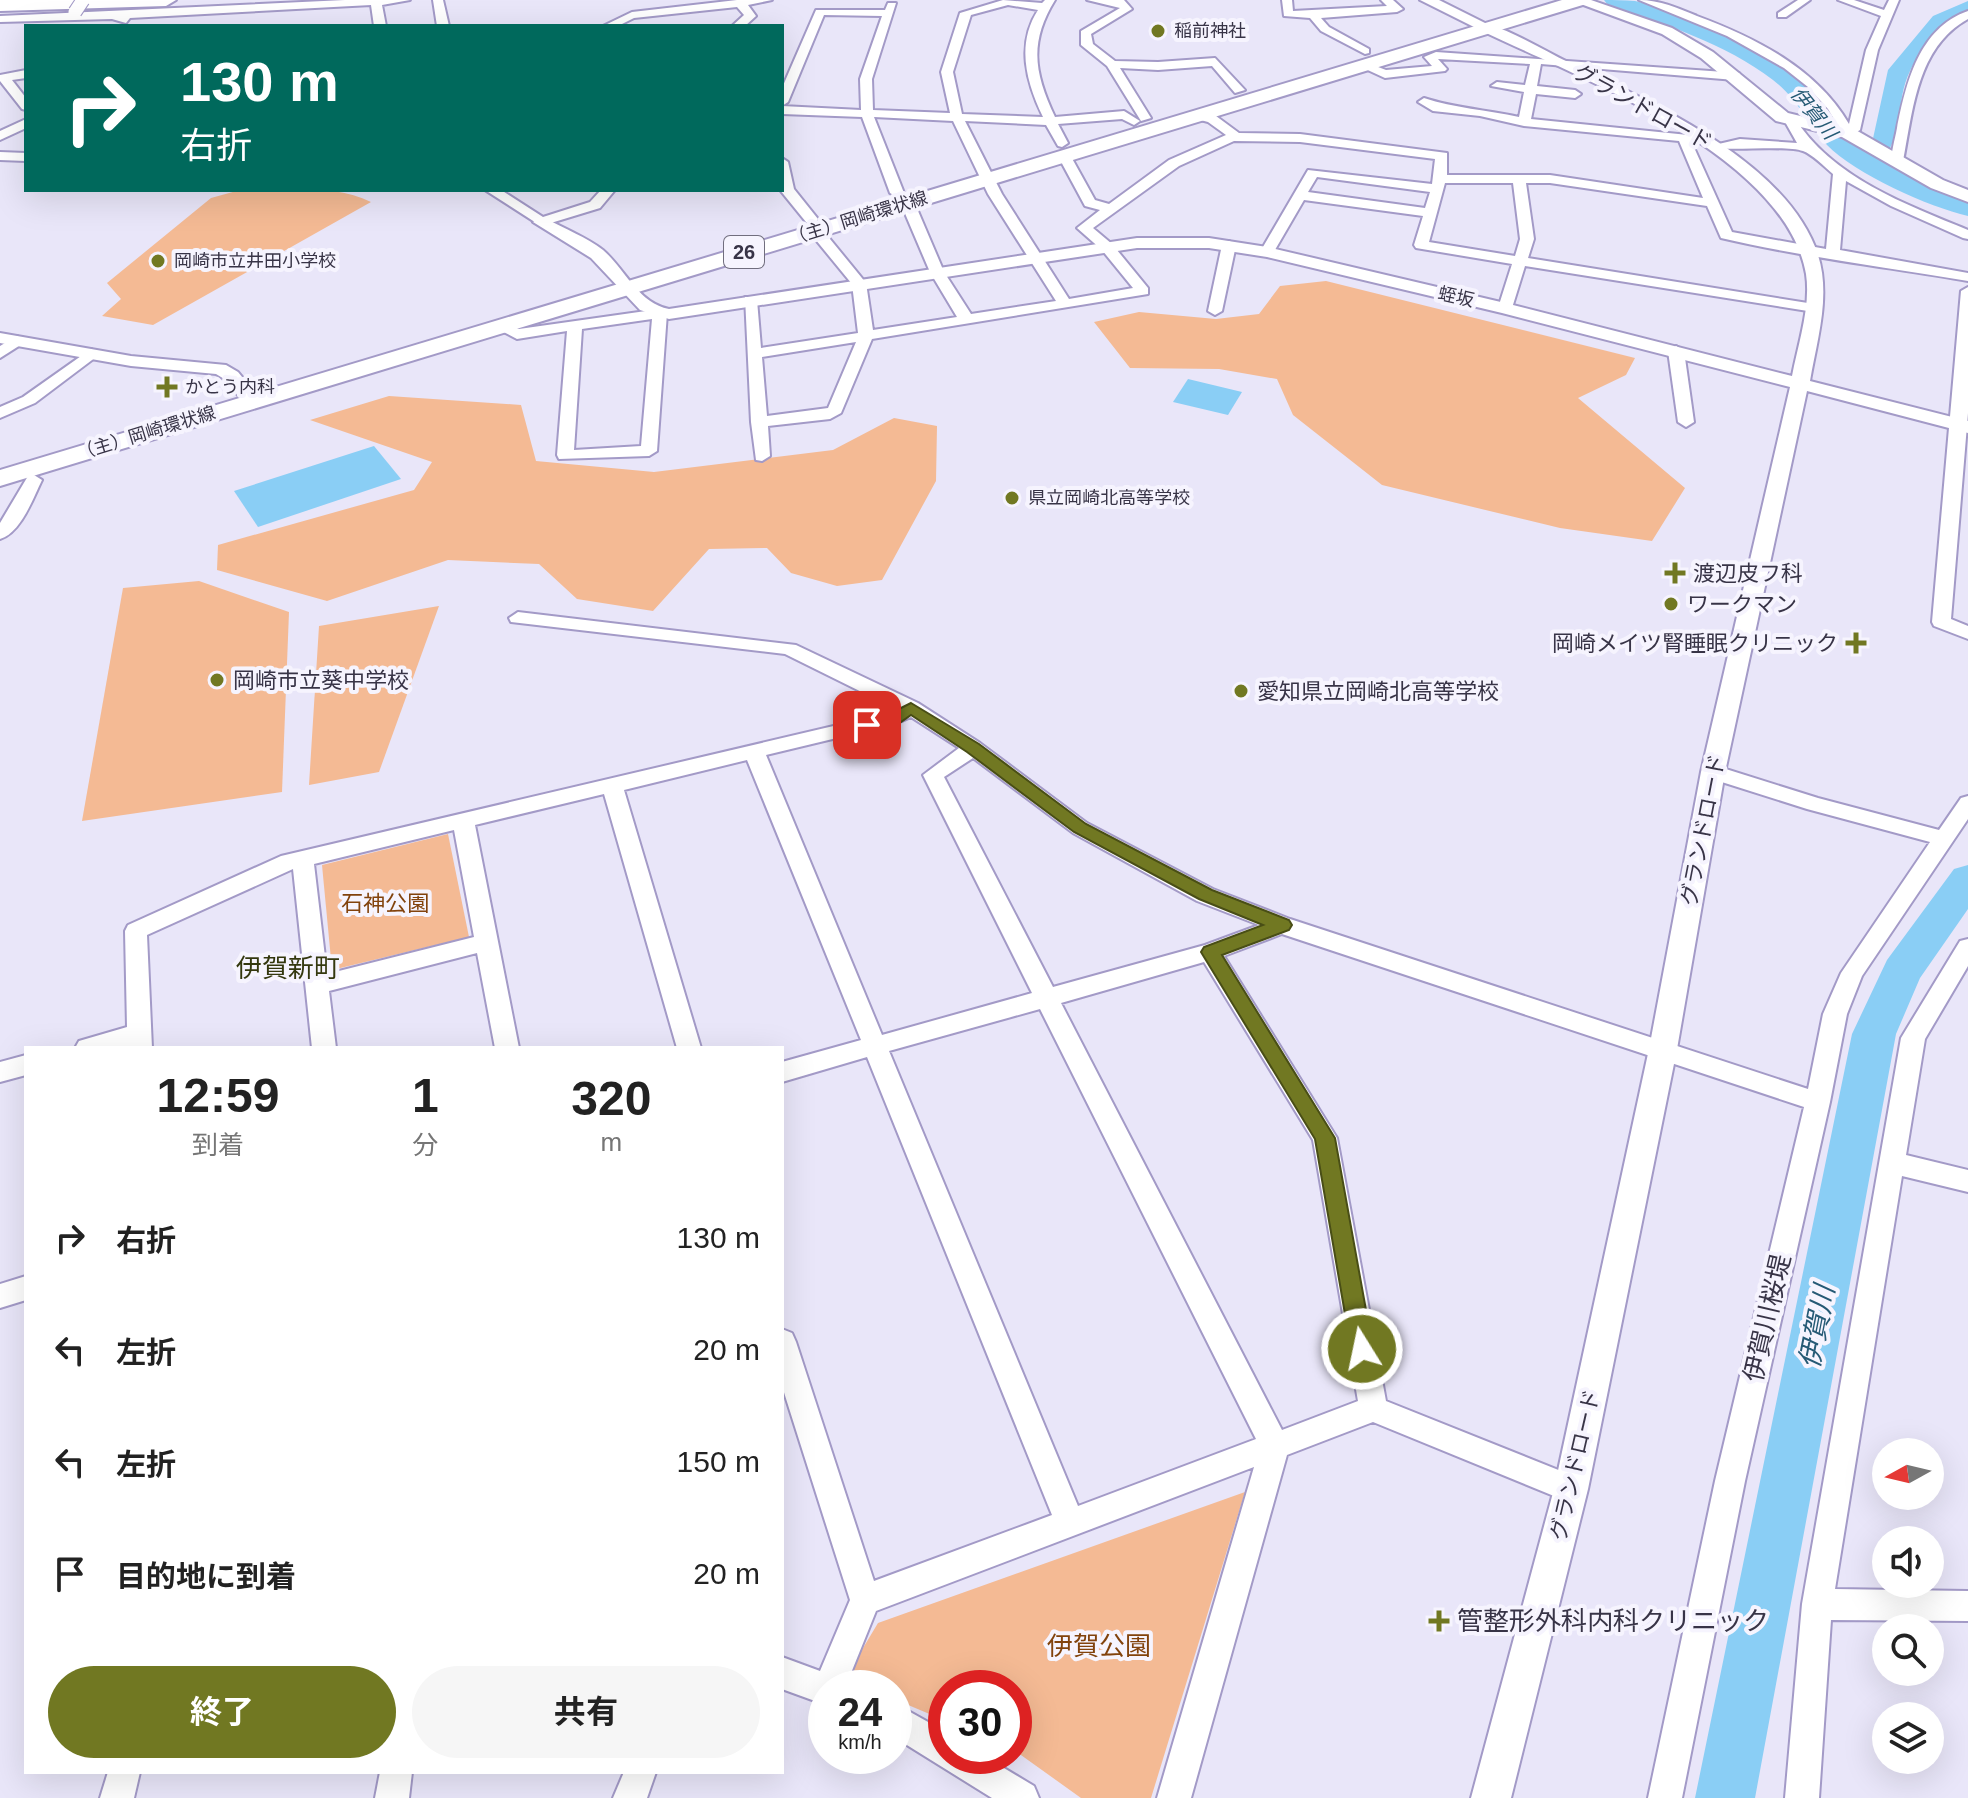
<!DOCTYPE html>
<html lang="ja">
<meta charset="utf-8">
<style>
:root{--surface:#fff;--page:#f6f6f6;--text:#222;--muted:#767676;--accent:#717822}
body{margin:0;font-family:Arial,"Noto Sans JP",sans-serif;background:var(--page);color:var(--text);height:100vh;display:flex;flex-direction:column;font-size:30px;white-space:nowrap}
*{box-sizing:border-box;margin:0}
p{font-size:26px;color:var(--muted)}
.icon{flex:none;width:44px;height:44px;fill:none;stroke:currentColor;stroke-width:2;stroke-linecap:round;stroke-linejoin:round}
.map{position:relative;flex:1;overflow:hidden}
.side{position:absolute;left:24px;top:1046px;width:760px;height:728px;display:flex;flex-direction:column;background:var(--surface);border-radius:0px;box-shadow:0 8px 32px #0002}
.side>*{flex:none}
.banner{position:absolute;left:24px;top:24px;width:760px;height:168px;border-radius:0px;box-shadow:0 8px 32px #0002;background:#00695c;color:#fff;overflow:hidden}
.needle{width:52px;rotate:262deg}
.controls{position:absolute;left:1872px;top:1438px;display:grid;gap:16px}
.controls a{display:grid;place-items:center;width:72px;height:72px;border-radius:50%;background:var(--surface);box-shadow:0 8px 32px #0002;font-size:40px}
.speed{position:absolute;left:808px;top:1670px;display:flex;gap:16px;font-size:40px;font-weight:700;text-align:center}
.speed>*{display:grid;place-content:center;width:104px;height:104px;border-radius:50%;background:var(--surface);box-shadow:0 8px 32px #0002;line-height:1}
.speed small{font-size:20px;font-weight:400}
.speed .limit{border:12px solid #d22;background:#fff;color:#111}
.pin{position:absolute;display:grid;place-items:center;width:68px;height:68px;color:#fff;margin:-34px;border-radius:16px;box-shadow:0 4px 12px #0006}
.me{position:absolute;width:88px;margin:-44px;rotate:350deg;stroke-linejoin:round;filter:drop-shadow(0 0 6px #0008)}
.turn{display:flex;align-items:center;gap:28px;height:168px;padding:0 24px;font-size:36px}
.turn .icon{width:104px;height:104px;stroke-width:2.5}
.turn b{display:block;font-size:56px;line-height:68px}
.eta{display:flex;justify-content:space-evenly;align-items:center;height:136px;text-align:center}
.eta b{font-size:48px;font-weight:700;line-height:56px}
.action{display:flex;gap:16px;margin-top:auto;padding:16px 24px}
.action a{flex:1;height:92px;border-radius:48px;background:var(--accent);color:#fff;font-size:32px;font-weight:700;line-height:92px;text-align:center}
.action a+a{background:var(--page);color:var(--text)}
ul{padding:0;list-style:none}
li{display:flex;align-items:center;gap:24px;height:112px;padding:0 24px}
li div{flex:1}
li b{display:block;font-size:30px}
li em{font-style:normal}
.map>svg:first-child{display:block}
.green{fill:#f4ba94}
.water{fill:#8acef5}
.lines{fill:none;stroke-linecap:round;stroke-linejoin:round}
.river{fill:#8acef5;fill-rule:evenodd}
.minor-casing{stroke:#a39ac7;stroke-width:4}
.tertiary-casing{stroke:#a39ac7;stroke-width:4}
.secondary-casing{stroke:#a39ac7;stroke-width:4}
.primary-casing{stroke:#a39ac7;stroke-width:4}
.motorway-casing{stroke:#a39ac7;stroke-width:4}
.minor{fill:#fff;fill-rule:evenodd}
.tertiary{fill:#fff;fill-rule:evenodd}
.secondary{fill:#fff;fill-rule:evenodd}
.primary{fill:#fff;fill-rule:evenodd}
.motorway{fill:#fff;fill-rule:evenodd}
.minor-bridge-casing{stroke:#a39ac7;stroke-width:15;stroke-linecap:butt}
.minor-bridge{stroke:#fff;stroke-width:13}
.route{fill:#717822;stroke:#494e16;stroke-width:2}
.poi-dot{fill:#717822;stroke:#f6f4fe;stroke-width:3}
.labels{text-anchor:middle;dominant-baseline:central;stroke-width:8;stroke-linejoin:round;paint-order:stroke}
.far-poi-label{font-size:18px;fill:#383447;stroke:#f6f4fe;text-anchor:start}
.far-street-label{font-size:18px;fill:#383447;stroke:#f6f4fe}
.far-water-label{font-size:20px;font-style:italic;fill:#265a75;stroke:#f6f4fe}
.shield{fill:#f6f4fe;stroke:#716e7e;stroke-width:2}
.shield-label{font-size:20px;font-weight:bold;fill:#383447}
.street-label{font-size:22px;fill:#383447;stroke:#f6f4fe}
.poi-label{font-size:22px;fill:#383447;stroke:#f6f4fe;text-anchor:start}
.park-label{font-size:22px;fill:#82430d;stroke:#f6f4fe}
.quarter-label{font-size:26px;fill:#34380f;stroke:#f6f4fe}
.near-street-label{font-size:26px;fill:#383447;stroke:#f6f4fe}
.near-poi-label{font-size:26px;fill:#383447;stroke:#f6f4fe;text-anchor:start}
.near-park-label{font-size:26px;fill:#82430d;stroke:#f6f4fe}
.near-water-label{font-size:28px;font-style:italic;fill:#265a75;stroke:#f6f4fe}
</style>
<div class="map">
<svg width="1968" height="1798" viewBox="0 0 1968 1798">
<rect width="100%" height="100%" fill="#e9e6f9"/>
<g class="green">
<path d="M240,190C282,190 332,183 371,202L153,325L102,316L121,299L107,283L211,198Z"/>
<path d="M1326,281L1635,358L1626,375L1578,398L1685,488L1652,541L1560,528L1382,485L1293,415L1277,379L1219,369L1130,368L1094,322L1139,312L1216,319L1259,314L1280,286Z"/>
<path d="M389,396L521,405L536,461L654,472L833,450L894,418L937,426L936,481L882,580L837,586L791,573L767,548L709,549L653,611L577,599L539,564L448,560L327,601L217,570L218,545L414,490L432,462L310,420Z"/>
<path d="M199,581L289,612L282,792L82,821L123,588Z"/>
<path d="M439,606L379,772L309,785L319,626Z"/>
<path d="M448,834L469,937L332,970L322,865Z"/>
<path d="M1245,1492L1151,1798H1081L1014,1750V1688H946V1721L894,1699V1688H869L845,1678L878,1623Z"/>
</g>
<g class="water">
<path d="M1188,379L1242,392L1228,415L1173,402Z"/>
<path d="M374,446L401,479L258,527L234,491Z"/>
</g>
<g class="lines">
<g class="river">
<path d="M1604,0C1614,0 1625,0 1635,1C1683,11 1773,53 1809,88C1831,110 1837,133 1865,151L1872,143L1888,70L1933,16L1968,1V15C1947,24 1920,49 1910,71C1895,102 1905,132 1882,161L1968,200V216C1929,207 1855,174 1827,145C1806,123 1800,101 1773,80C1725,43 1663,24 1607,4Z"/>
<path d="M1968,865V909L1920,978L1896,1034L1755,1798H1695L1852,1034L1887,960L1954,869Z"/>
</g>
<defs>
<g id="minor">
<path d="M345,0H410L382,5L386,26H374L371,5L130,18L126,23L112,19L0,22V16Z"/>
<path d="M433,0H443L449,26H437Z"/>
<path d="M737,0H772L748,5L756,16L745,26H732L744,15L737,7L634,18L618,26H603L632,12Z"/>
<path d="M1003,0L1042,3L1045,0H1055C1029,42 1034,73 1055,117L1124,111L1140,121L1134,125L1122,119L1058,124L1068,143L1062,147L1058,146L1046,125L965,121L1002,194L1069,299L1133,288L1102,250L1077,228L1100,210L1085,206L1058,156L1069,153L1095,200L1109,204L1169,160L1226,135L1208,122L1193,118L1191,115L1197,111L1216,116L1239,133L1300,134L1447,153V175H1550L1703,198L1679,141L1524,126L1480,116L1433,111L1418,102L1424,98C1454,108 1487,110 1519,117L1524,92L1491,86L1497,82L1525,85L1530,64L1438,59L1447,69L1445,71L1385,78L1359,66L1365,62L1386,70L1432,66L1424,57L1436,52L1739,73L1741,76L1735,80L1541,64L1537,86L1575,90L1581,94L1575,98L1536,94L1531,119L1698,136V142L1692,143L1732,232L1826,249L1833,174C1825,167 1812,154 1803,151C1784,144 1719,153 1710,146L1740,139L1797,143L1784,120L1794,117C1831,177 1905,204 1968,230V239L1963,238L1891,206L1846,181L1840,250L1968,273V281C1886,267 1802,257 1721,238L1707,206L1550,183H1526L1534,239L1528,258L1814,304L1821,308L1814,312L1525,266L1512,308L1505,312L1498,308L1512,264L1416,248L1414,245L1423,216L1304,200L1272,255L1260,252L1308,170L1432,184L1435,159L1300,142L1234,141L1179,166L1093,228L1112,244L1148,288V294L872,339L841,413L830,419L768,426L770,456L762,461L756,460L751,422L745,297H755L757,300L761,348L858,333L852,284L811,234V228H821L866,283L873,330L957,317L930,272L901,204L908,200L915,204L944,272L971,314L1056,301L988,194L953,121L874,117L904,193L897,197L890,193L862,117L782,114V106L861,110L860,79L882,16L824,15L788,102L782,106V88L816,10H885L888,3H896L872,79L873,110L950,113L941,72L960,13ZM1008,5L1038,10C1016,44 1026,82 1043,117L962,114L953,72L971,15ZM1317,177L1430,192L1425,208L1308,192ZM1445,183H1513L1520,239L1515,256L1429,242ZM856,342L828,408L767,416L762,357Z"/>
<path d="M1087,0H1124L1132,9L1091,34L1093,44L1115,61L1158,62L1215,58L1245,90L1235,93L1212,66L1158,70L1120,68L1151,118L1141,121L1107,66L1081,45V31L1120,8Z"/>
<path d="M1282,0H1292L1293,11L1387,6L1381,0H1393L1403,9L1397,12L1321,18L1329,27L1369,49V53L1365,54L1321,31L1310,18L1284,16Z"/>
<path d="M1639,0C1660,0 1678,8 1697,16C1756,38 1816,68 1849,124L1866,50L1881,16L1838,0H1854L1884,10L1889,0H1899L1878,50L1860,130L1848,137L1844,136L1828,109L1808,87L1784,68L1727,36Z"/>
<path d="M1798,0H1810L1786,17H1778V13Z"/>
<path d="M1968,11V19C1917,47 1913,110 1903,162L1892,165C1890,154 1895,140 1897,128C1906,83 1919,28 1968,11Z"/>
<path d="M26,70V78L12,80L26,98V110L22,109L0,81V75Z"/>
<path d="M26,119V128L0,140V131Z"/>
<path d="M0,152L26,153V161L0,160Z"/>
<path d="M782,158L788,162L794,189L818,219L816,222H806L780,190Z"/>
<path d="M485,190H501L543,217L590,202L601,190H615L600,208L541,226Z"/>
<path d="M1229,241L1236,245L1222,311L1215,315L1208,311L1222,245Z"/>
<path d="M1968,287V413L1951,619L1968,626V639L1934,626L1932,622L1961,291Z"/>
<path d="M660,309L667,313L657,451L649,456L559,459L557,455L567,331L517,339L492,326L499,322L519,329ZM652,319L641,446L574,450L582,329Z"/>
<path d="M17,336L25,341L22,344L0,358V346Z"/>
<path d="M1676,346L1684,351L1694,422L1686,427L1678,422L1668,351Z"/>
<path d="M91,349L99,354L96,357L35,403L0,418V407L23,397Z"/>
<path d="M34,475L42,480C33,498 21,533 0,539V523L28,476Z"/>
<path d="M518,612L796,645L918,703L980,743L1087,823L1213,889L1290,919L1808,1089L1823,1014L1841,973L1930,842L1807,809L1706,777L1703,772L1713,765L1818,798L1939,830L1961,798L1968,796V819L1862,976L1847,1014L1830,1102L1745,1481L1682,1798H1648L1715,1481L1804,1107L1282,934L1224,956L1337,1138L1386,1401L1581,1479L1586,1489L1581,1499L1571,1503L1373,1422L1287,1455L1191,1798H1157L1254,1467L876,1611L845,1688H826V1705L782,1689V1657L820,1671L850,1600L782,1386V1329L792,1333L796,1342L874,1581L1052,1515L867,1057L782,1082V1062L861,1040L747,760L624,790L701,1048H677L604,794L475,825L519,1048H495L477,953L329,991L336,1048H312L293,869L147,935L152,1048H75L79,1041L127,1027L125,931L128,925L281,856L889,713L896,709L785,654L511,622L509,618ZM911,717L959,748L923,775L1032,993L882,1035L766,755L895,724ZM973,758L1073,833L1197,901L1259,925L1205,945L1053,987L944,777ZM454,830L474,937L327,974L314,864ZM1204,962L1313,1140L1358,1401L1282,1430L1061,1003ZM1040,1009L1256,1439L1078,1506L889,1051Z"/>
<path d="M1968,939V966L1925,1039L1906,1155L1968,1170V1192L1902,1176L1835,1589L1968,1591V1621L1831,1620L1819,1798H1785L1802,1604L1901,1038L1960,941Z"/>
<path d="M26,1055V1075L0,1082V1062Z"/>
<path d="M26,1276V1300L0,1308V1284Z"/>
<path d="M894,1703L946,1732V1756H984L1034,1786L1039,1798H992L894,1737Z"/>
<path d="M108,1772H140L134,1798H100Z"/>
<path d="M380,1772H412L409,1798H375Z"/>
<path d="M624,1772H656L647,1798H613Z"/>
</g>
<g id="tertiary">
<path d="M1487,24C1515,32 1543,50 1570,63C1651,102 1788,162 1818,255C1831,296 1817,340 1810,381L1968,421V433L1807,391L1725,772L1677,1049L1588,1489L1511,1798H1471L1554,1489L1649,1049L1701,772L1790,387L1502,313L1267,257L1209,248H1137L669,319L640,310L591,258L533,222L541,217L547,219C565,229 586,237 603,250C625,269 638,303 669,309L1137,238H1209L1267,247L1505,303L1792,376C1798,344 1811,307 1806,274C1785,155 1580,78 1482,31V25Z"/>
<path d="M0,333L131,356L226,365L238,372L261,400L259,404H245L226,380L216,374L131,366L0,343Z"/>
</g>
<g id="secondary">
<path d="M1420,0H1439L1495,28L1492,31H1482Z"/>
<path d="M1570,0H1591L1672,28L1713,52L1788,113L1854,129L1943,180L1968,190V202L1931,188L1842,137L1776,121L1701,58L1662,34Z"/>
</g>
<path id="primary" d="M1562,0H1588L1586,4L0,486V470Z"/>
<path id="motorway" d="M0,0H176L166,6L0,11Z"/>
</defs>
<use href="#minor" class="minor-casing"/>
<use href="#tertiary" class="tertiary-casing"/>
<use href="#secondary" class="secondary-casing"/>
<use href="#primary" class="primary-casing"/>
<use href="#motorway" class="motorway-casing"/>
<use href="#minor" class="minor"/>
<use href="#tertiary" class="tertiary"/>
<use href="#secondary" class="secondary"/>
<use href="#primary" class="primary"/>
<use href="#motorway" class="motorway"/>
<defs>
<path id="minor-bridge" d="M75,12L83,0"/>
</defs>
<use href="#minor-bridge" class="minor-bridge-casing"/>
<use href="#minor-bridge" class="minor-bridge"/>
</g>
<path class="route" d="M911,703L979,744L1086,824L1212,890L1289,920L1292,925L1289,930L1222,955L1335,1138L1373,1349L1370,1356L1362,1359L1354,1356L1351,1349L1315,1139L1201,952L1204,947L1263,925L1199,899L1074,832L967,752L911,715L901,722L867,730L858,725L861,721L889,714Z"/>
<g class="poi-dot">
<circle cx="1158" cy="31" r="8"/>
<circle cx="158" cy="261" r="8"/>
<path d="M163 375h8v8h8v8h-8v8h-8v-8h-8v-8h8z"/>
<circle cx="1012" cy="498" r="8"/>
<path d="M1671 561h8v8h8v8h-8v8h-8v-8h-8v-8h8z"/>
<circle cx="1671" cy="604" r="8"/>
<path d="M1852 631h8v8h8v8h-8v8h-8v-8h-8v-8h8z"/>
<circle cx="217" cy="680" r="8"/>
<circle cx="1241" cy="691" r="8"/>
<path d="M1435 1609h8v8h8v8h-8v8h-8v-8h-8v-8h8z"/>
</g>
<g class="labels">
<g class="far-poi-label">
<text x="1174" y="31">稲前神社</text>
<text x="174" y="261">岡崎市立井田小学校</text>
<text x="185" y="387">かとう内科</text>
<text x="1028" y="498">県立岡崎北高等学校</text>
</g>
<g class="far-street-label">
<text transform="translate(858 218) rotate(-17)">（主）岡崎環状線</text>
<text transform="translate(1456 297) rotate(13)">蛭坂</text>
<text transform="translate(146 433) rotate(-17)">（主）岡崎環状線</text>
</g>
<g class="far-water-label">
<text transform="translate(1814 113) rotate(51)">伊賀川</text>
</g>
<rect class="shield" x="724" y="236" width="40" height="32" rx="6"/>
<g class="shield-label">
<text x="744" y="252">26</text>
</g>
<g class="street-label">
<text transform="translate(1643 107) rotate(29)">グランドロード</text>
<text transform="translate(1703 830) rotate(-79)">グランドロード</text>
<text transform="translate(1575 1465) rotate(-77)">グランドロード</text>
</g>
<g class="poi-label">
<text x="1693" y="573">渡辺皮フ科</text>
<text x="1687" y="604">ワークマン</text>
<text x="1838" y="643" text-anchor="end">岡崎メイツ腎睡眠クリニック</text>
<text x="233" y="680">岡崎市立葵中学校</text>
<text x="1257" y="691">愛知県立岡崎北高等学校</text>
</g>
<g class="park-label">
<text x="385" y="903">石神公園</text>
</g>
<g class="quarter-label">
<text x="288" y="968">伊賀新町</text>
</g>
<g class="near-street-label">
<text transform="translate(1767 1318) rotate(-77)">伊賀川桜堤</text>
</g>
<g class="near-poi-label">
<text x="1457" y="1621">管整形外科内科クリニック</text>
</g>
<g class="near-park-label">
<text x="1099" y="1646">伊賀公園</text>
</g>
<g class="near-water-label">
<text transform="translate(1817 1327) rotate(-79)">伊賀川</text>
</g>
</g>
</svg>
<div class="controls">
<a><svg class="needle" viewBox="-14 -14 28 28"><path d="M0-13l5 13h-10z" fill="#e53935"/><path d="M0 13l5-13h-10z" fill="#767676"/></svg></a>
<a><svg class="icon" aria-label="sound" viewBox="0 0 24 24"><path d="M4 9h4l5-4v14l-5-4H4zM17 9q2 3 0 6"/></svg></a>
<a><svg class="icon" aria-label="search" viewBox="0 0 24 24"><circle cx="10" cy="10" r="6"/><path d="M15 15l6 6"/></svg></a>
<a><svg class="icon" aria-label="layers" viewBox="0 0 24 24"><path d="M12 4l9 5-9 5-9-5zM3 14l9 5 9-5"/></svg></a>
</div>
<div class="speed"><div>24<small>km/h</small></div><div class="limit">30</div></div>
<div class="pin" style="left:867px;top:725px;background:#d93025"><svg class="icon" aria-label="arrive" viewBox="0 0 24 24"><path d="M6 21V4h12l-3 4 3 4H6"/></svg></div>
<svg class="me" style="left:1362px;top:1349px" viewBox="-20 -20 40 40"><circle r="17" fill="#717822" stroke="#fff" stroke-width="3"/><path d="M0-11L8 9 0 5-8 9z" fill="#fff"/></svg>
<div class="banner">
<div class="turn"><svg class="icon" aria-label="right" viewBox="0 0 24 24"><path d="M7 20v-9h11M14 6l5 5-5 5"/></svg><div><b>130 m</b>右折</div></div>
</div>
<section class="side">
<div class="eta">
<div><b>12:59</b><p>到着</p></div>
<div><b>1</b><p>分</p></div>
<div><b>320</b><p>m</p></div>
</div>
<ul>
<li><svg class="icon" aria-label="right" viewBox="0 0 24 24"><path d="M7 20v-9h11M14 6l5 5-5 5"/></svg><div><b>右折</b></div><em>130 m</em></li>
<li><svg class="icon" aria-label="left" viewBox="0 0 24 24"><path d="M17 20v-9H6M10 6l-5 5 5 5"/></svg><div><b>左折</b></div><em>20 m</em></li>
<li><svg class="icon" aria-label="left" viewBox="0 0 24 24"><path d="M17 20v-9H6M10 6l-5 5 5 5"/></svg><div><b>左折</b></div><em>150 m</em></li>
<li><svg class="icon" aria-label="arrive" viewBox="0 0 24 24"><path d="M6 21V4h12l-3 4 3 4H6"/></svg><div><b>目的地に到着</b></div><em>20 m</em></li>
</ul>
<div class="action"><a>終了</a><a>共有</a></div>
</section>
</div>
